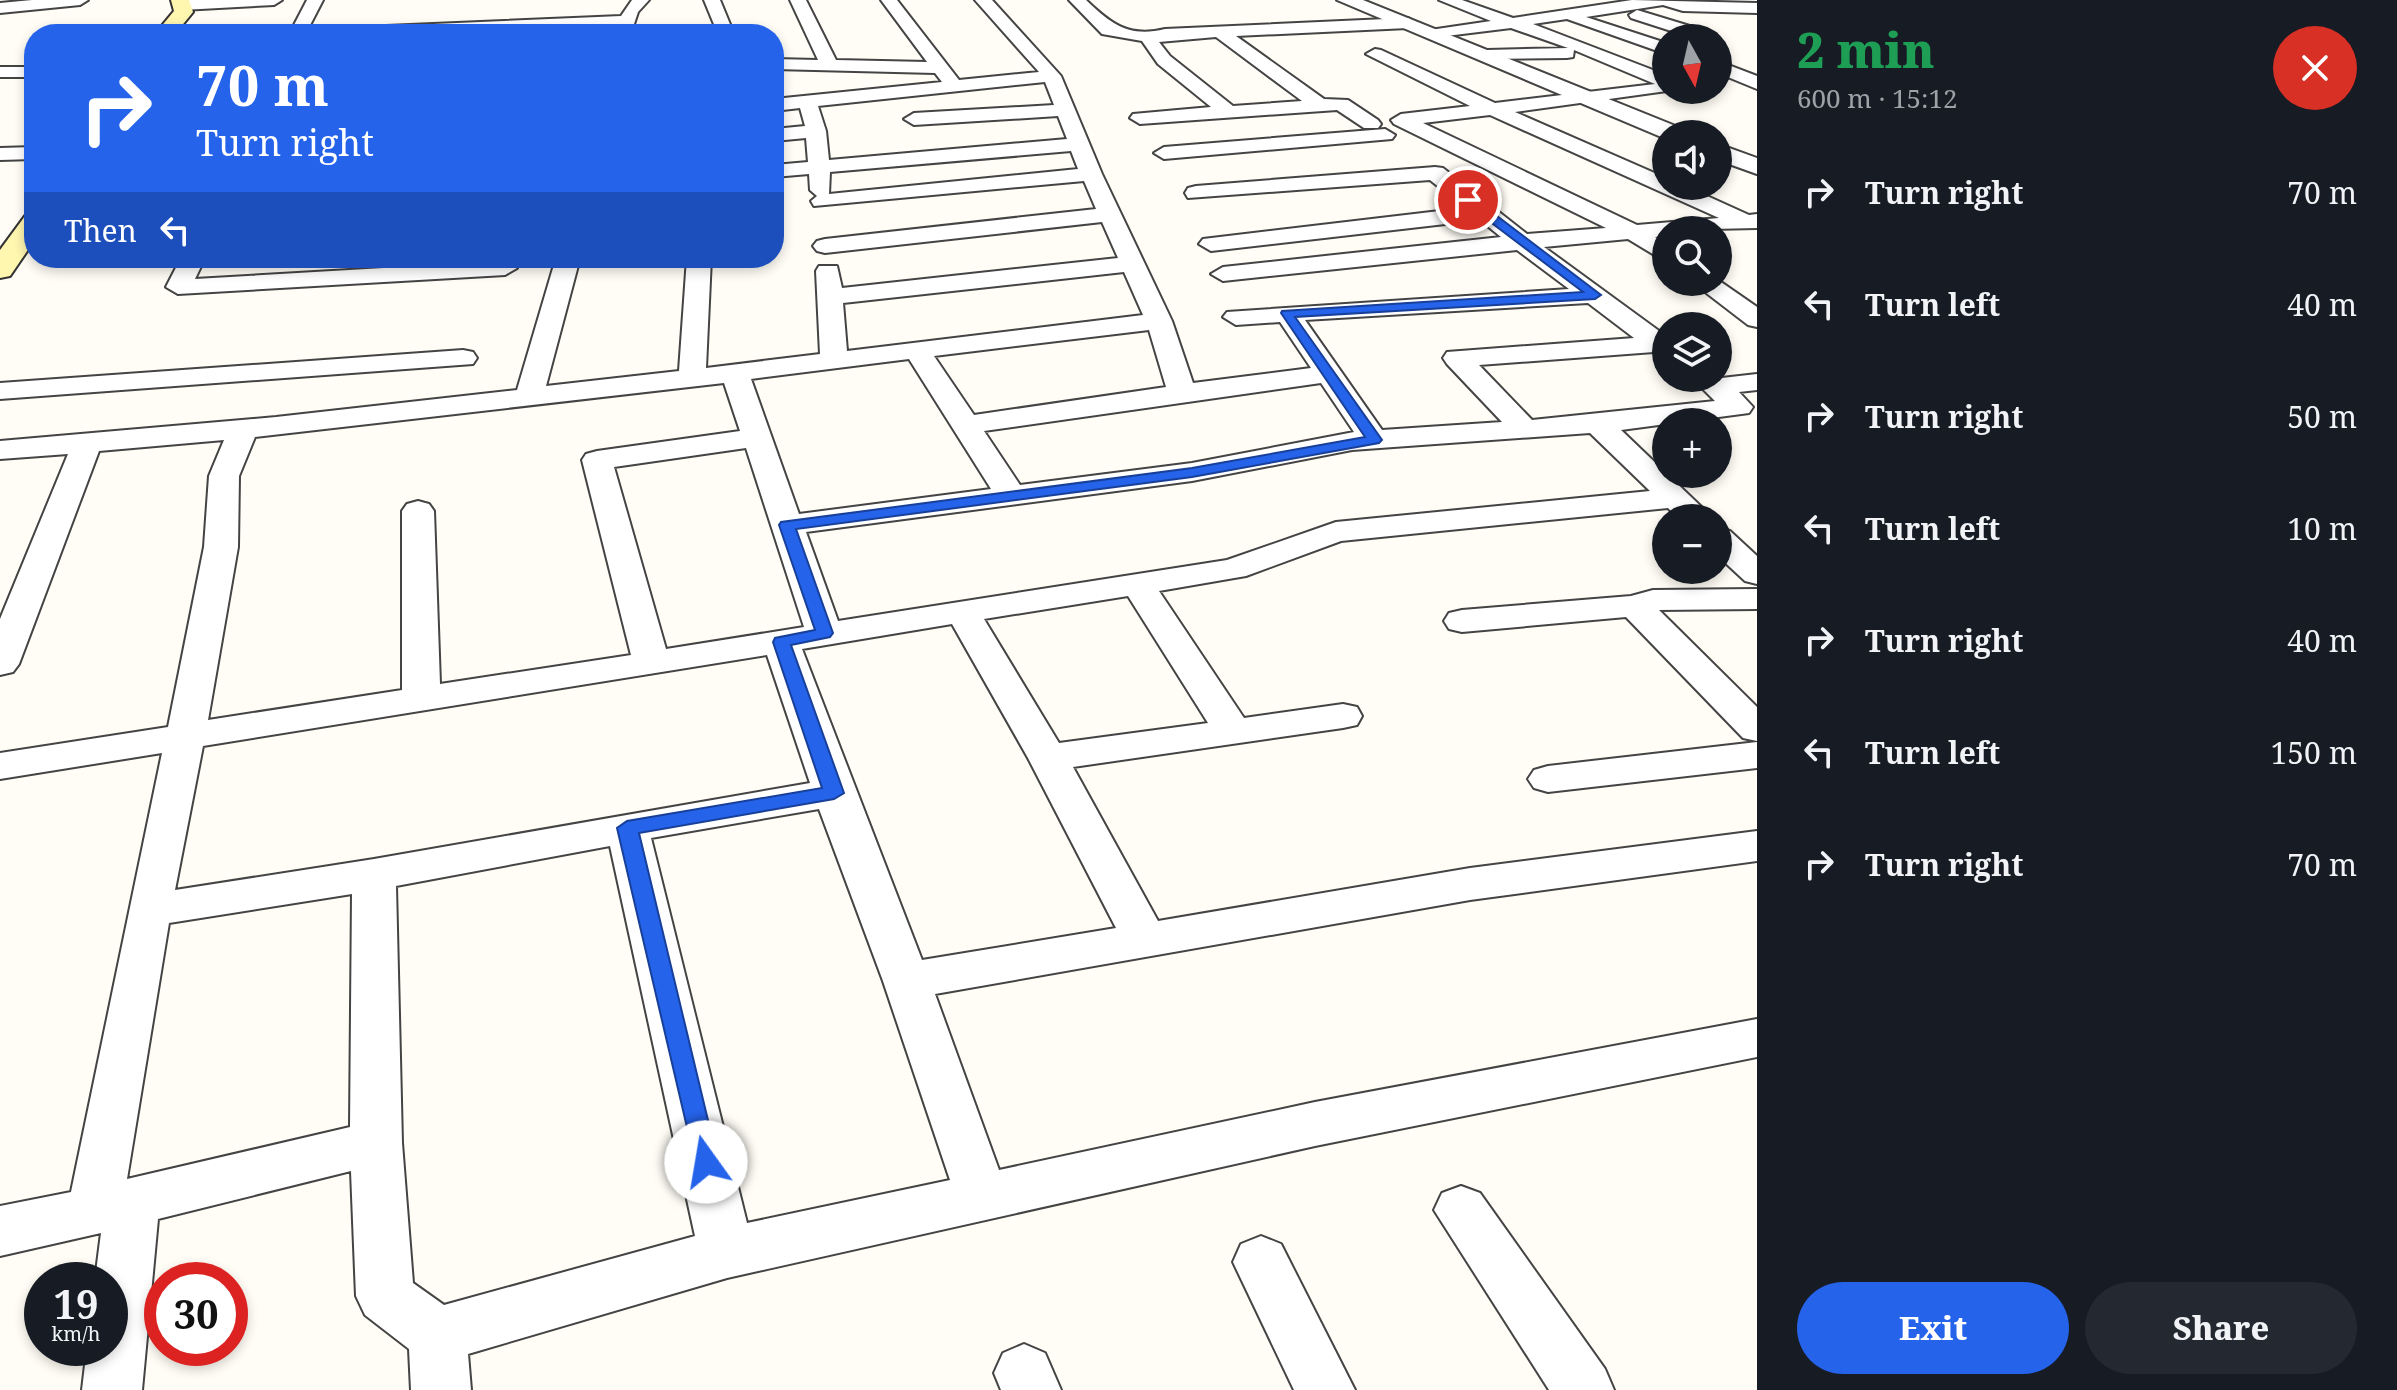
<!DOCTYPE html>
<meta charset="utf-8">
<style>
:root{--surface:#171b24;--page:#242831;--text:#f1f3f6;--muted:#9ea1a6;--accent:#2563eb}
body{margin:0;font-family:"Noto Serif",serif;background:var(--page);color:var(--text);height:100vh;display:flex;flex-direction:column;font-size:30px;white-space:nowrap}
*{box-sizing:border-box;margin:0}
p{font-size:26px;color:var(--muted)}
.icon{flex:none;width:44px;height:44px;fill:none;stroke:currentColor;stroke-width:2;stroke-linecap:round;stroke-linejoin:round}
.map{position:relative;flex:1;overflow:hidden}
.side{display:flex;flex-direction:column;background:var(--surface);width:640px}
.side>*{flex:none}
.top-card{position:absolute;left:24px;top:24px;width:760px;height:244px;border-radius:32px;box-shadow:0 4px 12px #0003;background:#2563eb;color:#fff;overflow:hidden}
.needle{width:52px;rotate:172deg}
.tools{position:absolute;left:1652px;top:24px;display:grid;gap:16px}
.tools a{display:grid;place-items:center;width:80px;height:80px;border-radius:50%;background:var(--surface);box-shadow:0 4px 12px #0003;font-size:40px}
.speed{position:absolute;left:24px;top:1262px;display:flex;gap:16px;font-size:40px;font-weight:700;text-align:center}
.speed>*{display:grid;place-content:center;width:104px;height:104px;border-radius:50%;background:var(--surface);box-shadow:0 4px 12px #0003;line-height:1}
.speed small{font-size:20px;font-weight:400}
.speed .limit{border:12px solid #d22;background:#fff;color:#111}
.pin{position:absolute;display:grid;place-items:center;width:68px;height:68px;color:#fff;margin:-34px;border:4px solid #fff;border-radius:50%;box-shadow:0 2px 8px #0007}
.me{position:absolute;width:88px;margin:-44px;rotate:347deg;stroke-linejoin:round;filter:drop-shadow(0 0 6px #0008)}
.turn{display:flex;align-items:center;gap:28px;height:168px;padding:0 40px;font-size:36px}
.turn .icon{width:104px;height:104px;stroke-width:2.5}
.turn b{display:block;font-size:56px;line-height:68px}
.then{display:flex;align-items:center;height:76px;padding:0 40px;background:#0003;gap:16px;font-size:30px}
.round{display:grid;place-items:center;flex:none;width:84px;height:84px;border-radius:42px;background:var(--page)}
.overview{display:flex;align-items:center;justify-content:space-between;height:136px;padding:0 40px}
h1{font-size:48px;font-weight:800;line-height:60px;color:#1e9e55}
.action{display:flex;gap:16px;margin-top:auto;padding:16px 40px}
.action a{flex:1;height:92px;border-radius:48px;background:var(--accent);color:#fff;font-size:32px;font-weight:800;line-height:92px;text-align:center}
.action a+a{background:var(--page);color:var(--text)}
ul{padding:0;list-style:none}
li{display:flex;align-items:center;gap:24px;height:112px;padding:0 40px}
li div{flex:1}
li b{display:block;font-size:30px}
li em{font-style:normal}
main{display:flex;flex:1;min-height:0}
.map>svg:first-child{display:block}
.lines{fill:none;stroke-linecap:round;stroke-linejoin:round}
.minor-casing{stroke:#444;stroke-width:4}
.tertiary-casing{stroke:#444;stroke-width:4}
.secondary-casing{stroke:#333;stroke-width:4}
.minor{fill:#fff;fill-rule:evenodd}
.tertiary{fill:#fff;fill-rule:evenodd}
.secondary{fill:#fff6b0;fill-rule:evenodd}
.route{fill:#2563eb;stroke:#184099;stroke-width:2}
</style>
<main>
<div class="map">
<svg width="1757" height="1390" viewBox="0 0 1757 1390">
<rect width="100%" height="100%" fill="#fffdf5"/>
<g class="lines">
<defs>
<g id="minor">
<path d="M32,0H88L80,5L0,13V3Z"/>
<path d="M186,0H282L274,5L182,10L174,5Z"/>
<path d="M307,0H323L307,31H295L293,27Z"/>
<path d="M632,0H649L638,12L634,24L628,26L436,34H307L315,29L621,16Z"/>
<path d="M704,0H720L734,34H718Z"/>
<path d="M790,0H806L836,60L927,62L881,0H897L959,80L1039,72L975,0H992L1061,76L1102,174L1172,321L1193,383L1311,368L1280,322L1236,325L1223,317L1227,312L1569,289L1517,250L1223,281L1211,274L1223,267L1501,237L1480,220L1211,251L1199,244L1203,239L1465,208L1430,180L1188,198L1185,193L1188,188L1196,186L1435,167L1443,168L1527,234L1606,228L1394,124L1391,120L1401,114L1470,106L1366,54L1375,49L1381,50L1495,103L1655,84L1574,50L1573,57L1567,58L1481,59V51L1487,50L1568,48L1511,28L1430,38V30L1491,21L1439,0H1462L1513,18L1632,0L1757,3V13L1683,11L1663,5L1586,17L1666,43V54L1567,19L1533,24L1666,75V90H1674L1515,112L1666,178V186H1685L1749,215L1757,214V228L1666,230V236L1655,237L1666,244V262L1628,239L1544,247L1666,336V357L1654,352L1479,365L1532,420L1715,401L1700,386L1704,380L1757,374V390L1739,392L1753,407L1749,413L1621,430L1713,518H1678L1668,508L1341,541L1246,576L1159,591L1244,718L1343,704L1357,707L1362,716L1357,725L1343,728L1073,767L1158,921L1470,868L1757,831V861L1470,900L935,994L999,1170L1315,1102L1757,1019V1057L1315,1146L727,1278L468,1354L471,1390H411L409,1349L365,1315L356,1296L351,1171L158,1219L142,1390H82L87,1348H110V1280H95L101,1233L0,1256V1206L71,1192L162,753L0,779V753L168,727L204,547L209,476L224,440L99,451L19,664L13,672L0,675V619L68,454L0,459V441L276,417L517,390L556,258H580L546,386L679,371L687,258H711L706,368L820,354L816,271L819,266H837L842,288L1118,258L1102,222L825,253L817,251L813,246L817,241L825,239L1096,209L1084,181L814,206L811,201L817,196L810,190L809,174L774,177V165L808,162L806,138L774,141V129L805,126L800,108L774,111V99L942,82L935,73L774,69V59L818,60ZM1045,82L1054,105L914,113L904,119L914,125L1058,116L1067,139L829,160L826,131L818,106ZM1490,115L1719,218L1637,225L1423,123ZM1071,151L1078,169L829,194L830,172ZM1124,272L1143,315L847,351L843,303ZM1588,303L1634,338L1447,352L1443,358L1447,364L1502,422L1382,430L1305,320ZM1149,330L1166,387L974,415L934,356ZM909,359L991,489L799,514L751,379ZM724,383L740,431L597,451L586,454L582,460L631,655L440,684L434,511L429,504L418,501L407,504L402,511V690L208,720L238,547L239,476L255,437ZM1321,383L1354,432L1192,463L1020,485L984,431ZM1590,433L1650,491L1336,522L1227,560L838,621L806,532L1192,481L1352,450ZM746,448L804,627L666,649L614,467ZM1128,596L1208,723L1059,743L984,619ZM952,624L1028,758L1116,928L922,960L802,649ZM767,655L810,783L374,859L175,890L203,746ZM819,809L883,981L950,1180L747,1223L651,838ZM610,846L695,1236L444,1305L413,1283L402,1143L396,886ZM352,894L350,1127L127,1179L169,923Z"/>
<path d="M1069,0H1086C1111,24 1129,38 1165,29L1408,18L1416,23L1408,28L1236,36L1324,99L1348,100L1378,120L1381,124L1378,128H1364L1337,110L1140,124L1130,118L1133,114L1211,107L1158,64L1142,41L1102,34ZM1216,37L1302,101L1233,106L1170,56L1159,42Z"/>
<path d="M1637,10L1716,34L1718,38H1693L1631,18L1629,15Z"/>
<path d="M1718,61L1757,76V89L1718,73Z"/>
<rect x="0" y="67" width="34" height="10"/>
<path d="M1385,129L1395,135L1392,139L1164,159L1154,153L1164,147Z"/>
<path d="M34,147V159L0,160V148Z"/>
<path d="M181,258H205L195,279L505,261L517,268L505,275L178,294L166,287Z"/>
<path d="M1718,280L1757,307V327L1748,325L1692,282Z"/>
<path d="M463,350L473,352L477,358L473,364L0,399V383Z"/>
<path d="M1718,528L1730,531L1757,556V584L1745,581L1718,556Z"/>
<path d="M1757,589V609L1659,610L1757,707V741L1743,738L1626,617L1462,632L1449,629L1444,621L1449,613L1462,610L1631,596L1653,590Z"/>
<path d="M1757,742V768L1548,792L1534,788L1528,779L1534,770L1548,766Z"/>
<path d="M1461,1186L1480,1193L1605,1369L1614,1390H1549L1434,1210L1442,1193Z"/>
<path d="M1261,1236L1281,1244L1355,1390H1294L1233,1262L1241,1244Z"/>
<path d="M1024,1344L1045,1353L1061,1390H1001L994,1373L1003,1353Z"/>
</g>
<g id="tertiary">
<path d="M1337,0H1363L1683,129L1687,134H1666V139Z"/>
<path d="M1718,144L1757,158V174L1718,160Z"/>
</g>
<g id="secondary">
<path d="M171,0H189L193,12L175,34H155L174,11Z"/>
<path d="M34,214V241L10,276L0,278V250L25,216Z"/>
</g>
</defs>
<use href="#minor" class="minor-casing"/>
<use href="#tertiary" class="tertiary-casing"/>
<use href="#secondary" class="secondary-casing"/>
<use href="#minor" class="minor"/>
<use href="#tertiary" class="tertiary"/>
<use href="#secondary" class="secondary"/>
</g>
<path class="route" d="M1464,197H1472L1601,295L1595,299L1295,317L1382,440L1379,443L1192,477L796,529L833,633L830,637L791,645L844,793L834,799L639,833L718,1162L715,1170L706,1173L697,1170L617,828L627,821L822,788L773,642L775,638L815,630L779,525L781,522L1192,468L1365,437L1281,313L1282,311L1583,292L1464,202Z"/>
</svg>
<div class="tools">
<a><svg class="needle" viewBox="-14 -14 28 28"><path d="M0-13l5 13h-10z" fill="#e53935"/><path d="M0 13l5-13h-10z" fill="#9ea1a6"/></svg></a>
<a><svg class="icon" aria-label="sound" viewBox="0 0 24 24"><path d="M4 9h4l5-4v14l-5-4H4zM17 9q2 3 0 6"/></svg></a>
<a><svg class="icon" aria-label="search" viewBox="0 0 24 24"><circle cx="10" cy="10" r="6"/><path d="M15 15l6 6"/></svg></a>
<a><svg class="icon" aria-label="layers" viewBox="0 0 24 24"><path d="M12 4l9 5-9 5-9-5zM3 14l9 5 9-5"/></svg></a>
<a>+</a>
<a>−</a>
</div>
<div class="speed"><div>19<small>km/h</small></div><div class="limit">30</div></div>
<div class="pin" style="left:1468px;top:200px;background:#d93025"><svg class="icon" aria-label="arrive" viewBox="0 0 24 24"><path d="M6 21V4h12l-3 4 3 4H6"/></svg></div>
<svg class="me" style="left:706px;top:1162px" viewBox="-20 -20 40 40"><circle r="19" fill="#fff"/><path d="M0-13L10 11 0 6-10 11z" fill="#2563eb"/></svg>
<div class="top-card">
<div class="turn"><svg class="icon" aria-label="right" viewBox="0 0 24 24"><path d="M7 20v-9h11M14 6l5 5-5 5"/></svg><div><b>70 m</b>Turn right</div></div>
<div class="then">Then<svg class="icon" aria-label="left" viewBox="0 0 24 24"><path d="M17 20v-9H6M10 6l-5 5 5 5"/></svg></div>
</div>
</div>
<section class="side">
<div class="overview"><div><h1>2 min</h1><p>600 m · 15:12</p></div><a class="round" style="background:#d93025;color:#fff"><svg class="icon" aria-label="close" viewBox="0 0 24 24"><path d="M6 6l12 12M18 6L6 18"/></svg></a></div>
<ul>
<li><svg class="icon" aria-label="right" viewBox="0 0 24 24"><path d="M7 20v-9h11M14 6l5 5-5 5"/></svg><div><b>Turn right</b></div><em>70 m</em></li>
<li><svg class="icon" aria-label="left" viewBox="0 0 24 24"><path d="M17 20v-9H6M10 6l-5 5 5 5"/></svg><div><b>Turn left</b></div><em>40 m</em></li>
<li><svg class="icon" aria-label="right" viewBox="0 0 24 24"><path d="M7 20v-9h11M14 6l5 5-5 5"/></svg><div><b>Turn right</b></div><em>50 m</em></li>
<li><svg class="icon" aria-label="left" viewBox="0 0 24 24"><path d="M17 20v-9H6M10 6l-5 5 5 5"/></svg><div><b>Turn left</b></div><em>10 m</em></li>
<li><svg class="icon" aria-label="right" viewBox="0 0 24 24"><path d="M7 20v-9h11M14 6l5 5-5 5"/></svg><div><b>Turn right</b></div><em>40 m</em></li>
<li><svg class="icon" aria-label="left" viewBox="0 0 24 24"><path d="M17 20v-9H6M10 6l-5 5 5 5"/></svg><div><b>Turn left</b></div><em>150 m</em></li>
<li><svg class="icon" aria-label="right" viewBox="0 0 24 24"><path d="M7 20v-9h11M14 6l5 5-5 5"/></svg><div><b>Turn right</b></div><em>70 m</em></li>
</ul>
<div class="action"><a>Exit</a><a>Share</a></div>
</section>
</main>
